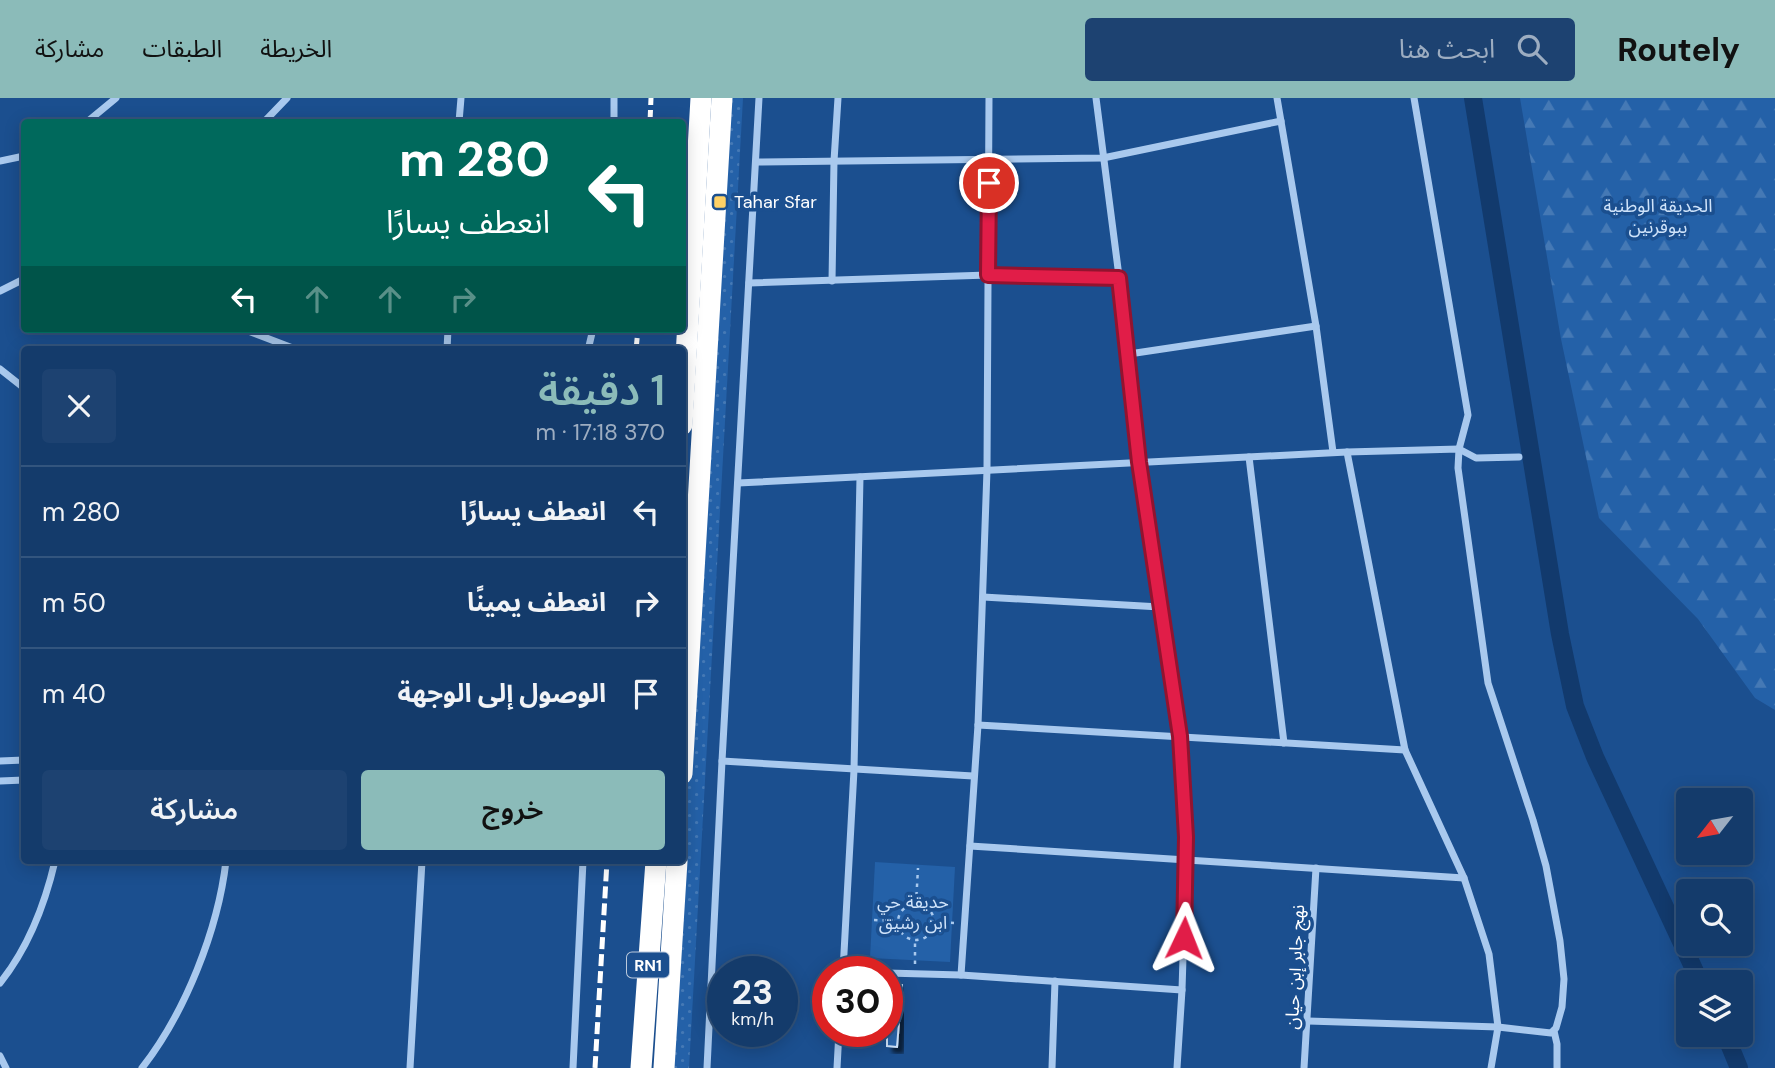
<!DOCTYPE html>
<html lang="ar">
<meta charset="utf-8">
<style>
:root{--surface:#143b6b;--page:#1d4271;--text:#f1f3f6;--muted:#9dadc1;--line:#33557e;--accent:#8bbbb9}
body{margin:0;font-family:"DM Sans","Noto Sans Arabic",sans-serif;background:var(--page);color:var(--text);direction:rtl;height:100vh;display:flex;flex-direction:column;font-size:26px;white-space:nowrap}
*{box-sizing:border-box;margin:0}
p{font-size:23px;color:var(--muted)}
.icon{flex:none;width:38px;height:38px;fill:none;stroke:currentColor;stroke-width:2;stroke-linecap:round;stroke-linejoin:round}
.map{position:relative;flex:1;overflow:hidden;direction:ltr}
.sheet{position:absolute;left:21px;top:248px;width:665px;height:518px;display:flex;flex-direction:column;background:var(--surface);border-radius:7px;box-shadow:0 4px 18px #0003,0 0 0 2px var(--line);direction:rtl}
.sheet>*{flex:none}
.top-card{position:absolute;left:21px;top:21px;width:665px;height:214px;border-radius:7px;box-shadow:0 4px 18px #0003,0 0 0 2px var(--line);direction:rtl;background:#00695c;color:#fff;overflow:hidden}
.needle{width:46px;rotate:239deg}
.controls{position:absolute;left:1676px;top:690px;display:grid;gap:14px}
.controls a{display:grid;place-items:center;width:77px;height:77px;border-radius:7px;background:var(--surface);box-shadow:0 4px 18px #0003,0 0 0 2px var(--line);font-size:35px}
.speed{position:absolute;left:707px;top:858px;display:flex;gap:14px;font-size:35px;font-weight:700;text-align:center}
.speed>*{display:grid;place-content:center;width:91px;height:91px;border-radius:50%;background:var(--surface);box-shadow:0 4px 18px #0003,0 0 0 2px var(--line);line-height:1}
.speed small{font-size:18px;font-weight:400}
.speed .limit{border:10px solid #d22;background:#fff;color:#111}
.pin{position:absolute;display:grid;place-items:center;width:60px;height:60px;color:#fff;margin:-30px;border:4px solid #fff;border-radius:50%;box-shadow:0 2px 7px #0007}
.me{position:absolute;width:77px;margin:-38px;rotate:2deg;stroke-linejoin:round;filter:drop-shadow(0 0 5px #0008)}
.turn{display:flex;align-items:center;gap:24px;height:147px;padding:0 21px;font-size:32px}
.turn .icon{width:91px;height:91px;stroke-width:2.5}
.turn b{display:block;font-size:49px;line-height:60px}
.lanes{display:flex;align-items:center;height:66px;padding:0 21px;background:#0003;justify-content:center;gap:35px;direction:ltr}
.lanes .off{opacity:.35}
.round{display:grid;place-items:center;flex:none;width:74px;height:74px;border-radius:7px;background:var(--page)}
.headline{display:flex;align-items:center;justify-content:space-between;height:119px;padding:0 21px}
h1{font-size:42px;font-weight:600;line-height:52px;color:var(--accent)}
.action{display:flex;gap:14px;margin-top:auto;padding:14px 21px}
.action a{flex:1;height:80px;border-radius:7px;background:var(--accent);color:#111;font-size:28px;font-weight:600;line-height:80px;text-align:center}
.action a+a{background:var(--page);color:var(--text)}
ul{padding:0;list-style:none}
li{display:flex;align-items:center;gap:21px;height:91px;padding:0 21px;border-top:2px solid var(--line)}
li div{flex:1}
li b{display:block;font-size:26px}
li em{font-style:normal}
header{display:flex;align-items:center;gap:42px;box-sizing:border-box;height:98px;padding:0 35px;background:var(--accent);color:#111}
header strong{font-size:33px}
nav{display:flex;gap:38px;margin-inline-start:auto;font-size:24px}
.search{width:490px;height:63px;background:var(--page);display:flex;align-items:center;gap:18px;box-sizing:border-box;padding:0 24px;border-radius:7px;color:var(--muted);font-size:26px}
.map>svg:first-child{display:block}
.grass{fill:url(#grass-dots)}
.forest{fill:url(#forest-firs)}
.garden{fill:#2461a8}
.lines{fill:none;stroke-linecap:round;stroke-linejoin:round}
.canal{stroke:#123a6d;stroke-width:18}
.building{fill:#2a66ad;stroke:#cfe3fa;stroke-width:2;filter:url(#shadow)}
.path{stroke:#a9c9ee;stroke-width:2.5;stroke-dasharray:3.5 5;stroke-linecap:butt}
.street{stroke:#a9c9ee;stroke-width:7}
.highway{stroke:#fff;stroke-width:21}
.rail{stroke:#fff;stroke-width:5;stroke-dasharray:12 5;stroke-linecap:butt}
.route-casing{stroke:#92132f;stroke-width:18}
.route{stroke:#e11d48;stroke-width:12}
.poi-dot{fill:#ffd166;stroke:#1b4f8f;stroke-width:2.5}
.labels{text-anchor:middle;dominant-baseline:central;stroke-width:7;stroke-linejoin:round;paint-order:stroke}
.shield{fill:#1b4f8f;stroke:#bbcadd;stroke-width:2}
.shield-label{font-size:16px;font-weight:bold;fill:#fff}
.poi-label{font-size:18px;fill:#fff;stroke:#1b4f8f;text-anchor:start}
.park-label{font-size:18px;fill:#cfe3fa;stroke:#1b4f8f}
.street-label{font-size:18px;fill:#fff;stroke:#1b4f8f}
</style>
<header>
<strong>Routely</strong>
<div class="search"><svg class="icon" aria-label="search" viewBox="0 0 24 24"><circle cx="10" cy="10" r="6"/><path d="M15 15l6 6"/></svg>ابحث هنا</div>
<nav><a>الخريطة</a><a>الطبقات</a><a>مشاركة</a></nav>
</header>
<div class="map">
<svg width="1775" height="970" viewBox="0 0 1775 970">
<defs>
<pattern id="grass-dots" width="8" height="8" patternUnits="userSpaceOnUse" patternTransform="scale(1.75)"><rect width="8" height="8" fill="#2461a8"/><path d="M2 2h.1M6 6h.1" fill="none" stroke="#4579b5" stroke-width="1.8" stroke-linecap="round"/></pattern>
<pattern id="forest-firs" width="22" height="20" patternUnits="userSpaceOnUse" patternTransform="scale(1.75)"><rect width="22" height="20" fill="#2461a8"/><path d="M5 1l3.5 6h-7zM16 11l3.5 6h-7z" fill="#4579b5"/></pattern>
<filter id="shadow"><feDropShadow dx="6" dy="6" stdDeviation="2" flood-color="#0009"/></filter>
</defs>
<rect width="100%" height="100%" fill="#1b4f8f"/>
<path class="grass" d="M727,0H743L689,970H670Z"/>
<path class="forest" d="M1520,0H1775V612L1755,600L1698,521L1599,420L1561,241Z"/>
<path class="garden" d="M875,764L955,769L950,864L870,860Z"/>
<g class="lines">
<g class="canal">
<path d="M1473,0L1560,536L1575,608L1595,659L1700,884"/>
<path d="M1725,936L1739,970"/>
</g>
</g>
<path class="building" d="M887,885L902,887L897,949L887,948Z"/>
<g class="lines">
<g class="path">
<path d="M916,806L918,770"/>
<circle cx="916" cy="824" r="18"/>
<path d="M874,822L898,823"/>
<path d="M934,824L954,825"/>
<path d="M915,866V842"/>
</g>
<g class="street">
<path d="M614,0V24"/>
<path d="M1096,0L1129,256L1139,364L1180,638L1185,693L1186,762L1182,892L1177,970"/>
<path d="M1277,0L1316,228L1333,354"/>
<path d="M87,24L116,0"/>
<path d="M264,24L287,0"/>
<path d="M459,24L461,0"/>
<path d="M0,63L24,58"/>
<path d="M756,64L1103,60L1281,23"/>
<path d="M832,183L834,63L838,0"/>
<path d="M749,185L988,177L1119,180"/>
<path d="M0,193L24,181"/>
<path d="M243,231L298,252"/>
<path d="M447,252L448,231"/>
<path d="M588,252L593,231"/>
<path d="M1129,256L1316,228"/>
<path d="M0,271L24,290"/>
<path d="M1347,354L1405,652L1464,780L1489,856L1498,929L1491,970"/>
<path d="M1249,359L1284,645"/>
<path d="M738,385L1347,354L1459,351L1476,360L1519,359"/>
<path d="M983,499L1160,509"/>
<path d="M978,627L1405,652"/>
<path d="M0,663L24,662"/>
<path d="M722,663L973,678"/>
<path d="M0,683L24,682"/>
<path d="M970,748L1464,780"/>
<path d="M843,873L854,672L860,379"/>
<path d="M887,875L961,877L1182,892"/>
<path d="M961,877L978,627L987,372L989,0"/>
<path d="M0,885C28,850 45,806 55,763"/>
<path d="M1308,923L1498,929L1551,935L1556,930L1562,909L1564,881L1560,843L1546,768L1533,722L1488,585L1458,370L1459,351L1468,317L1414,0"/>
<path d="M1554,933L1557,946V970"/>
<path d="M0,958L6,970"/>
<path d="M142,970C185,915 218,832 226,763"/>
<path d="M410,970L422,763"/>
<path d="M573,970L583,763"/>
<path d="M707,970L722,663L759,0"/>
<path d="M837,970L839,933"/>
<path d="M1052,970L1055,883"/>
<path d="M1304,970L1316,770"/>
</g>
<g class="highway">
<path d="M682,327L701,0"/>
<path d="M682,676L722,0"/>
<path d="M641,970L656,763"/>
<path d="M664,970L677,763"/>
</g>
<g class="rail">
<path d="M650,24L651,0"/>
<path d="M636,252L638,231"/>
<path d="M595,970L607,763"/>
</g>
</g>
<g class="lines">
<defs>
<path id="route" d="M989,85L988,177L1119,180L1139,364L1180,638L1186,739L1184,840"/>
</defs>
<use href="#route" class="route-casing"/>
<use href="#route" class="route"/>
</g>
<rect class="poi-dot" x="713" y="97" width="14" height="14" rx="3.5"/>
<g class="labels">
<rect class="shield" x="627" y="854.5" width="42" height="25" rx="5"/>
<g class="shield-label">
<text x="648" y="867">RN1</text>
</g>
<g class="poi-label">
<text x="734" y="104">Tahar Sfar</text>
</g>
<g class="park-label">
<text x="1658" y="108">الحديقة الوطنية<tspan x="1658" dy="21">ببوقرنين</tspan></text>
<text x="913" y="804">حديقة حي<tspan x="913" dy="21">ابن رشيق</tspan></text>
</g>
<g class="street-label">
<text transform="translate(1295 869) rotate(-87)">نهج جابر إبن حيان</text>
</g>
</g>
</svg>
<div class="controls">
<a><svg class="needle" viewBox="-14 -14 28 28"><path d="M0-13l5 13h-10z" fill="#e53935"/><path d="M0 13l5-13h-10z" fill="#9dadc1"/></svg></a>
<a><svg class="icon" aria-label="search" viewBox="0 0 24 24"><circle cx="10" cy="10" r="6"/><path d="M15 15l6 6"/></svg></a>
<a><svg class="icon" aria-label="layers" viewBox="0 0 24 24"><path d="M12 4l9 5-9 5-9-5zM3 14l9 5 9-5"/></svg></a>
</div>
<div class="speed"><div>23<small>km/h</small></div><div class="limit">30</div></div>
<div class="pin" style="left:989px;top:85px;background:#d93025"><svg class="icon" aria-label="arrive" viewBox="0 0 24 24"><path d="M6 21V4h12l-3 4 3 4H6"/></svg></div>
<svg class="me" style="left:1184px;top:840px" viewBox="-20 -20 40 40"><path d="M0-17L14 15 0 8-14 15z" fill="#e11d48" stroke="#fff" stroke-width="4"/></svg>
<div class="top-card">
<div class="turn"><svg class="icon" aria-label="left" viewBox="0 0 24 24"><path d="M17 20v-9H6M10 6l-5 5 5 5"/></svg><div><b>280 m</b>انعطف يسارًا</div></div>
<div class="lanes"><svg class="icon" aria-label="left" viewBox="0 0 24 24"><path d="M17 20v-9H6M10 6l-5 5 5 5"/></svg><svg class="icon off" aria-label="ahead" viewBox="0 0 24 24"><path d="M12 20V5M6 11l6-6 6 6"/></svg><svg class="icon off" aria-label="ahead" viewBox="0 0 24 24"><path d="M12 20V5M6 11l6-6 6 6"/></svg><svg class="icon off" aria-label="right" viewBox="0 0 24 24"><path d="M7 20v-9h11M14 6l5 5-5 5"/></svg></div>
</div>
<section class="sheet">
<div class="headline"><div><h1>1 دقيقة</h1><p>370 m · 17:18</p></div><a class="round"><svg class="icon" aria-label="close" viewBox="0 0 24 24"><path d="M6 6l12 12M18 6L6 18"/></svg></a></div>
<ul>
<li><svg class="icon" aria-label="left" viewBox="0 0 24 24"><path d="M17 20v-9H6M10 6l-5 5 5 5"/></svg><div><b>انعطف يسارًا</b></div><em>280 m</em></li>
<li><svg class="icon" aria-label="right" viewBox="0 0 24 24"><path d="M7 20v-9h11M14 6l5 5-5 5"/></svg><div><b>انعطف يمينًا</b></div><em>50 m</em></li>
<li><svg class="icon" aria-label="arrive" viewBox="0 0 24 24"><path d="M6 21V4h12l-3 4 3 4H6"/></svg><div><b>الوصول إلى الوجهة</b></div><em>40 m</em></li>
</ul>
<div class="action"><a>خروج</a><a>مشاركة</a></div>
</section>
</div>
